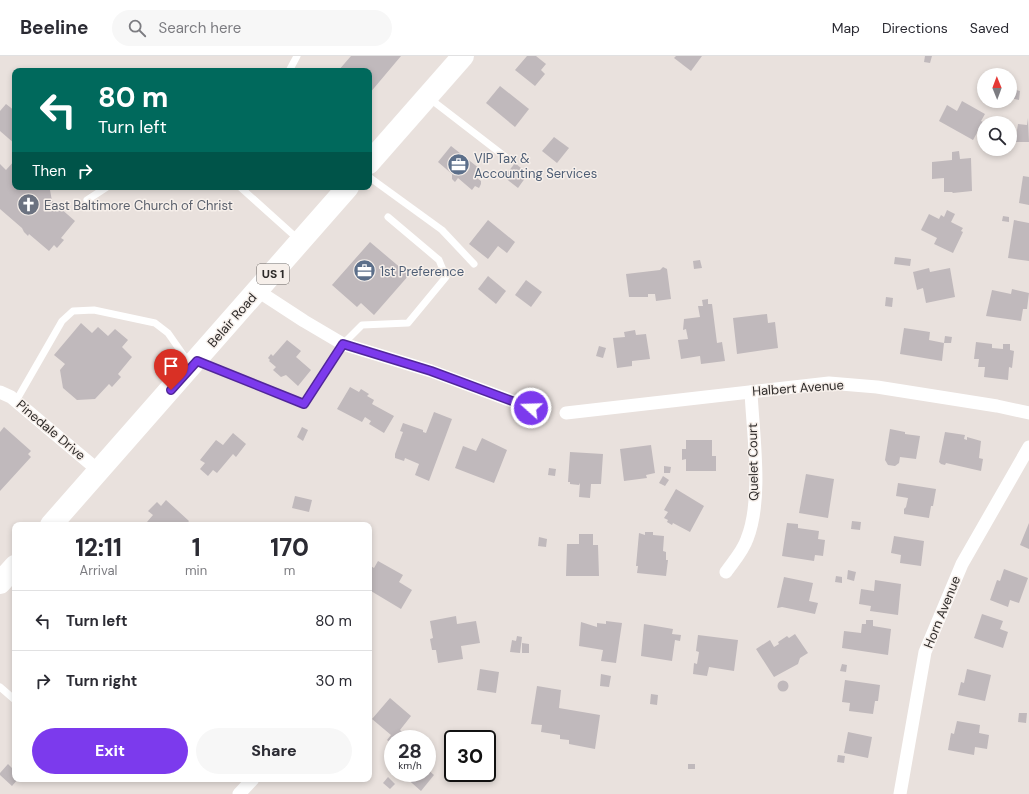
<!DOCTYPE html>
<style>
:root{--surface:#fff;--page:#f7f7f7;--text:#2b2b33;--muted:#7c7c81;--line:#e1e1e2;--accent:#7c3aed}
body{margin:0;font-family:"DM Sans",sans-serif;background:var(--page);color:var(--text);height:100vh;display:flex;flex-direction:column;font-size:15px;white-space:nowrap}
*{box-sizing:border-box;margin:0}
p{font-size:13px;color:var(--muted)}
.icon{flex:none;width:22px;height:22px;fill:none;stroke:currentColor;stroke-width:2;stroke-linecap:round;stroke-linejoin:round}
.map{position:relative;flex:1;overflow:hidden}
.drawer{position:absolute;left:12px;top:466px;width:360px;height:260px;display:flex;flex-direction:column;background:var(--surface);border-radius:8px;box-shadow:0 2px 6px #0003}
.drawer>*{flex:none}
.guide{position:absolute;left:12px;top:12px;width:360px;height:122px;border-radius:8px;box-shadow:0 2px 6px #0003;background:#00695c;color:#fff;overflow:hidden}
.needle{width:26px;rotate:359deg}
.buttons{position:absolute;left:977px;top:12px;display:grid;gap:8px}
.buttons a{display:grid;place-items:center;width:40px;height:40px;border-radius:50%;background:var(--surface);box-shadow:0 2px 6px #0003;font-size:20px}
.speed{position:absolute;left:384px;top:674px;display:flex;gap:8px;font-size:20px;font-weight:700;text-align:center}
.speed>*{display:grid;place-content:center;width:52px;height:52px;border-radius:50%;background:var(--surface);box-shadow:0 2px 6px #0003;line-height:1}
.speed small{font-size:10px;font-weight:400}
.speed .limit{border:2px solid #111;border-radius:6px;background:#fff;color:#111}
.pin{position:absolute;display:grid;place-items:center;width:34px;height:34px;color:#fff;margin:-41px -17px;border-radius:50% 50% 50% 0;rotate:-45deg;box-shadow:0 0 4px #0007}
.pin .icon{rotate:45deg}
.me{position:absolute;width:44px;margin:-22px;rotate:290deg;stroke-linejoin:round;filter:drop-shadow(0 0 3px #0008)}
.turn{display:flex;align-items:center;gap:14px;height:84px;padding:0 20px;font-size:18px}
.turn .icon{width:52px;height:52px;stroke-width:2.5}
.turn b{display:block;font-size:28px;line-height:34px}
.then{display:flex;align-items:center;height:38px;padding:0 20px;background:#0003;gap:8px;font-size:15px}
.eta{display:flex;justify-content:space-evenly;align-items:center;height:68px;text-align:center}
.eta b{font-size:24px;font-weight:800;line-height:28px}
.button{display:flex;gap:8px;margin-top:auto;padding:8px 20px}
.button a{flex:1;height:46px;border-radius:24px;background:var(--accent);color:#fff;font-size:16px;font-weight:800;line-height:46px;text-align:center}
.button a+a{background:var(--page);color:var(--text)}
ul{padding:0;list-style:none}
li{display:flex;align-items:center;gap:12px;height:60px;padding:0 20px;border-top:1px solid var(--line)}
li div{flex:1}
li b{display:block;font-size:15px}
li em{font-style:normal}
header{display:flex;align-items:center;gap:24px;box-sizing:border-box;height:56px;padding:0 20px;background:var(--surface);border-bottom:1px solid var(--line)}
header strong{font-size:19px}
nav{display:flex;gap:22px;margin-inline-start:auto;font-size:14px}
.search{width:280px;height:36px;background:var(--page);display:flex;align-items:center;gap:10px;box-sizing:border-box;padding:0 14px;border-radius:22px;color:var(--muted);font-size:15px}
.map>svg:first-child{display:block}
.building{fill:#c0b9bc}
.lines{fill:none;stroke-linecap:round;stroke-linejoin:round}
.lane{stroke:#fff;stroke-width:7}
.street{stroke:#fff;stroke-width:13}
.highway{stroke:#fff;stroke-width:22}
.route-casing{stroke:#51269a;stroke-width:10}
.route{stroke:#7c3aed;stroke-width:7}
.labels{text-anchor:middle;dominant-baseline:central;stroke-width:3;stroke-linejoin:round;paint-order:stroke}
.shield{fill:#f6efea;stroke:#696563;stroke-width:1}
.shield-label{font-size:12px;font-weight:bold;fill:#2d2a29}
.service-label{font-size:13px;fill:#4e5e75;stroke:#f6efea;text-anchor:start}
.worship-label{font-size:13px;fill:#5b616d;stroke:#f6efea;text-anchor:start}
.street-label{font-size:13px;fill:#2d2a29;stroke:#f6efea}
</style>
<header>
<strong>Beeline</strong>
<div class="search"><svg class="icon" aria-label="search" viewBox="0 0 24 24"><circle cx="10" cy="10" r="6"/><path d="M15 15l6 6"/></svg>Search here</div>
<nav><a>Map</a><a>Directions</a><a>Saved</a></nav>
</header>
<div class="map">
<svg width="1029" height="738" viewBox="0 0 1029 738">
<rect width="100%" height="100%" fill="#e9e1dd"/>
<g class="building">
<path d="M351,0H401L369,38V15H338Z"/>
<path d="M527,0H536L546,8L541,14L545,18L535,30L515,14Z"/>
<path d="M676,0H702L691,15L674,2Z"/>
<path d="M925,0H932L930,7L924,6Z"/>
<path d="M500,30L529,53L515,71L486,47Z"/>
<path d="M1011,33L1020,35L1019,44L1010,42Z"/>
<path d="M962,45L985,58L981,65L983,66L973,84L939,65L947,49L957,55Z"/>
<path d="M6,48L15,55V88L0,75V55Z"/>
<path d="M1028,62L1029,86H1015L1018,68L1027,69Z"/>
<path d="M554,81L569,92L557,107L542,95Z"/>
<path d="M451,90L480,113L474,120L481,125V128L479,132L475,130L472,134L458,122L455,126L452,123V118L438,106Z"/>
<path d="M959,95L960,103L971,102L972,135L953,137L952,136H944V122L932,123V106L952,104V96Z"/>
<path d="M15,104V131H53L50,134L52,145L75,165L61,182L64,184L57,192L54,189L49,195L29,178L28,180L24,176L22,172L0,153V108L6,114Z"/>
<path d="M515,107L528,118L518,132L504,121Z"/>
<path d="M1023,120L1029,121V149L1019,147Z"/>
<path d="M947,154L955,158L951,166L963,172L961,175L963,176L953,197L934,188L937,182L921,174L929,158L939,163L941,159L944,161Z"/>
<path d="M1003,160L1009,161V166L1002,165Z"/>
<path d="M488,164L515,186L507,197L498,190L488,203L469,188Z"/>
<path d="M1014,164L1029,167V205L1008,202Z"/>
<path d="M370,186L409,219L374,259L361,247L357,251L332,229Z"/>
<path d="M895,201L911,203L910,210L894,208Z"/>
<path d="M700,204L702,212L694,213L693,205Z"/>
<path d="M663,211L667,213L671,243L656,245L655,238H648V241H629L626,218L660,214Z"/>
<path d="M929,212L930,216L950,212L955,241L926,247L923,232L917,234L913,216Z"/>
<path d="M488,220L506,235L496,248L478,233Z"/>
<path d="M526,224L542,236L531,251L515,239Z"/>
<path d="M1012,233L1029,237L1027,253H1023L1021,265L986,260L992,234L1011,238Z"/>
<path d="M886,241L893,242L892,251L885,250Z"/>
<path d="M708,243V248H712L717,287L722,286L725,305L701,308L700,300L681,303L678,284L688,283L686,273L683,274L684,263L700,261L698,250H703L702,244Z"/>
<path d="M767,258L768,267L775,266L778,292L737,298L733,262Z"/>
<path d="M81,267L92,277L98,271L108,280L115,273L128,284L122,291L132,301L118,318L121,321L112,331L109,328L95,343L77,344L63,332L60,314L65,308L54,299Z"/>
<path d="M904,272L930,276L929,284L944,287L942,305L900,298Z"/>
<path d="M635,274L636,279L646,278L650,303L632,305V310L617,312L613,282L625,281L624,276Z"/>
<path d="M945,280L952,281L951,287H944Z"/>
<path d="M287,284L301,295L296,301L311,314L298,330L286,319L281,321L273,314L276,311L269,305L270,304L268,302L271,298L273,300Z"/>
<path d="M976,286L992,288V292L1003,293V288H1010V294L1014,295L1012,312L1009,311L1008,324L984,321L985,311H978L979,303H974Z"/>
<path d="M599,290L606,292L603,302L596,300Z"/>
<path d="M350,331L359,336L361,333L369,338L367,340L374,344L372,348L394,360L384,377L369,368L371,365L365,361L362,366L337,353Z"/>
<path d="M434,356L452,363L429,425L415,419L419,408L405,402L404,405L395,402V398L403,376L400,375L403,367L423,374V376L426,377Z"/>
<path d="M4,371L31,395L28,398L31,401L0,435V376Z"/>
<path d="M302,371L308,374L303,385L297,381Z"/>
<path d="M890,373L905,376V378L920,380L916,403L900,401L899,407L895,410L888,409L885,404Z"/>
<path d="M945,376L965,379L964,383L967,384V381L981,385L979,402L983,403L981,415L946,407L945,409L941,408L939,406Z"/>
<path d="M233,377L246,388L236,401L233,398L217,417L213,414L208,420L200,413L205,407L200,404L216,384L223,389Z"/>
<path d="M482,382L507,394L494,427L455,412L463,390L476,395Z"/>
<path d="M686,384H712V400H716V415H686V403L682,404V393H686Z"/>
<path d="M651,389L655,417L646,419L647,422L624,425L620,393Z"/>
<path d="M570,396L603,398L601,428H591L590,442L579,441L580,427L579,429L570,428V426H568Z"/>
<path d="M664,410L671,411L670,417H664Z"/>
<path d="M549,412L556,413L555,420L548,419Z"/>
<path d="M806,418L834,423L828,462L799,457Z"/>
<path d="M663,420L669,424L665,430L659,427Z"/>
<path d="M898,427L936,433L933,450H931L929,462L904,458V453L906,451L908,442L896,440Z"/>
<path d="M676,433L704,450L690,476L673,467L672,469L667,466L668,464L664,462L668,456L664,454Z"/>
<path d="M295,440L312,444L309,456L292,452Z"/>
<path d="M166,444L189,465L186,469H151L147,466L153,459L148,455L157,446L161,450Z"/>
<path d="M852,465L861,466L860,474L851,473Z"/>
<path d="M787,467L798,468V472L819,475L818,483L825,484L823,500L815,499L814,505L782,500Z"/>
<path d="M1029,467V493L1020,489Z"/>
<path d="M645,476H653V479L664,480L663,495L666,496V504H668L666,520L637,517L638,510H636L639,477L645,479Z"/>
<path d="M579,478H593V489H598L599,520H566L567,488H579Z"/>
<path d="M894,480L924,485L921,510L900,507L901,499L891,497Z"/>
<path d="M539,481L547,483L546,491L538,490Z"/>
<path d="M378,505L403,519L399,526L412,534L401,553L371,535L372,533L369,531V509L374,512Z"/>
<path d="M1004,513L1028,522L1019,547L1010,544L1008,551L990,544L997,524L1000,525Z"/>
<path d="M848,514L856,516L854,525L847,523Z"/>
<path d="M836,520L842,521V527L835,526Z"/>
<path d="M784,521L813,527L809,545L818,547L815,558L782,551L777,552Z"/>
<path d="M875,524L901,528L898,559L870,555L871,550L859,548L861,533L874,535Z"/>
<path d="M982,558L1003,565L1000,573L1008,576L1003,592L974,582Z"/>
<path d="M456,560L457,568L476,565L480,587L461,590L463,603L438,607L436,594H432L430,583L433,582L430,565Z"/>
<path d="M866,564H873V570L891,573L888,599L842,592L844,575L861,577L862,568H866Z"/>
<path d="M606,565L622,567L616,607L601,605L603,594L579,590L581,566L597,571V567L606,568Z"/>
<path d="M644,568L673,573L672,578L681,579L680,585L675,584L672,605L641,600Z"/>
<path d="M795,578L808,597L800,602L798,608L774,621L756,593L770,584L774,591L779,588L778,586L787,580L789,582Z"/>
<path d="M698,579L738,584L734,615L709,611L707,620L693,618L694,607L697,608L699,596L696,595Z"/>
<path d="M517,580L522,581L520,597L510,596L512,584L516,585Z"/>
<path d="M522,587L529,588V597H522Z"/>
<path d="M842,608L847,609L846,616L840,615Z"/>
<path d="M480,613L499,616L496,637L477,634Z"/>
<path d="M967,613L991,619L985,645L958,639L961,626L964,627Z"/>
<path d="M601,618L611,620L609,631L600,630Z"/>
<path d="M845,624L880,629L878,645H875L873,658L849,655L850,647L842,646Z"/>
<circle cx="783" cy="630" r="5.5"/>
<path d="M537,630L561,634L559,652L600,659L595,693L569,688V684L560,683V679L541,676L542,669L531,668Z"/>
<path d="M651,638L658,639L657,649L650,648Z"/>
<path d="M390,642L411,660L400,674L410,683H393V689L387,684L391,679L372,663Z"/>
<path d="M1019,657H1027L1026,667L1018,666Z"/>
<path d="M957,665L980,669L979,677L989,679L987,693L975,691L974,699L948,694L951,677L954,678Z"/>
<path d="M848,676L872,681L868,702L844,697Z"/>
<path d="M838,699L845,700L844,707L837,706Z"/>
<path d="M8,708L15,715V723H18L12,730L0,719V717Z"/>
<rect x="688" y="708" width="7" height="5"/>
<path d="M427,713L434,719L421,735L404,720L407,717H427Z"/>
<path d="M388,721L395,728L390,733L383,727Z"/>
</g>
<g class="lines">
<g class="lane">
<path d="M289,15L297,0"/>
<path d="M429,42L508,103"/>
<path d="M369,121L442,174L474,208"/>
<path d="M240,131L299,184"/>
<path d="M87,144L107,131"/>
<path d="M199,305L304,348L343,288L362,269L408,267L446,221L439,204L388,161"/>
<path d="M16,345L62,265L73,255L94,254L155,267L168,277L189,307"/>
<path d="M0,631L15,644"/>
</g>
<g class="street">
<path d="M258,235L304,265L343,288L431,315L531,352"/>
<path d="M0,336L11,341L99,415"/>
<path d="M566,357L829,327L877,331L997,350L1029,357"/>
<path d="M726,516C733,506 743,495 747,483C763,443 753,379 751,336"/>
<path d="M239,738L253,723"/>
<path d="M900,738L925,596L962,508L1029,391"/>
</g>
<g class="highway">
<path d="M369,107L463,0"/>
<path d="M51,469L348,131"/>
<path d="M0,527L15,510"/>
</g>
</g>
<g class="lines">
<defs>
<path id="route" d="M171,334L197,305L304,348L343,288L431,315L531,352"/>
</defs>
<use href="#route" class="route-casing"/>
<use href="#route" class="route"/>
</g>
<defs>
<symbol id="office-disc" viewBox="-11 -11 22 22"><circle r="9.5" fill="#5c6f8a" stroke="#f6efea"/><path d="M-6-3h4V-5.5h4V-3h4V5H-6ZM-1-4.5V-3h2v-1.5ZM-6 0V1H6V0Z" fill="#fff"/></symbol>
<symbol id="church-disc" viewBox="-11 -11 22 22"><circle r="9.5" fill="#6b7280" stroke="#f6efea"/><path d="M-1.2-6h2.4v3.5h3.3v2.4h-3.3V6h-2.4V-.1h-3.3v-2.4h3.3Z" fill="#fff"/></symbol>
</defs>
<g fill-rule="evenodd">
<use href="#office-disc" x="446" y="96" width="25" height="25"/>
<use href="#church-disc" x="16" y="136" width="25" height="25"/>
<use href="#office-disc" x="352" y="202" width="25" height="25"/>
</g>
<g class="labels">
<rect class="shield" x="257" y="208" width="32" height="20" rx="3"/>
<g class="shield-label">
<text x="273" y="218">US 1</text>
</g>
<g class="service-label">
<text x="474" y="102">VIP Tax &amp;<tspan x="474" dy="15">Accounting Services</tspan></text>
<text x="380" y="215">1st Preference</text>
</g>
<g class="worship-label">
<text x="44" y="149">East Baltimore Church of Christ</text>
</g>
<g class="street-label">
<text transform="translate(232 264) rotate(-49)">Belair Road</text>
<text transform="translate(798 332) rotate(-4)">Halbert Avenue</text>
<text transform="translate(51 374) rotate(40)">Pinedale Drive</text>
<text transform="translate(753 406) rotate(-91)">Quelet Court</text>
<text transform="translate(942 556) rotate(-68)">Horn Avenue</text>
</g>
</g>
</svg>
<div class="buttons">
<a><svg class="needle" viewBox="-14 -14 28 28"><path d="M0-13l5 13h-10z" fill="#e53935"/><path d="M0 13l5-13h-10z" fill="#7c7c81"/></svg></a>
<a><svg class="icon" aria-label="search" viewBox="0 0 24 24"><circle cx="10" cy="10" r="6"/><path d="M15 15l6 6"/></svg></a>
</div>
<div class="speed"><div>28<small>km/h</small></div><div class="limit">30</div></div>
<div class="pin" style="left:171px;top:334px;background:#d93025"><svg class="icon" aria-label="arrive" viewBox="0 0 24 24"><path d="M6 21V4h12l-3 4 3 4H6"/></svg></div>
<svg class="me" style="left:531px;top:352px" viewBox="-20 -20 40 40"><circle r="17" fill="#7c3aed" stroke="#fff" stroke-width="3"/><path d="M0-11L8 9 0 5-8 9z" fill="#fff"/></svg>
<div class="guide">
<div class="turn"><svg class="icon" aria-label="left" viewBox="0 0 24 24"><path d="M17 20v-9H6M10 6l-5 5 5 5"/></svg><div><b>80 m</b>Turn left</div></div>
<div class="then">Then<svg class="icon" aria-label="right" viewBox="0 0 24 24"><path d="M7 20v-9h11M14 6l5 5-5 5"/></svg></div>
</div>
<section class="drawer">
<div class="eta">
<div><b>12:11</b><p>Arrival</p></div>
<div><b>1</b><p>min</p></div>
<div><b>170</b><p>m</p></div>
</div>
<ul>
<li><svg class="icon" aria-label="left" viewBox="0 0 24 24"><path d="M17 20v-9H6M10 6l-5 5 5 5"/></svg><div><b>Turn left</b></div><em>80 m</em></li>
<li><svg class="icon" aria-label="right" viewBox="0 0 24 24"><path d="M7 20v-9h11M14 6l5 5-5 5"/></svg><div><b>Turn right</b></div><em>30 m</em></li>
</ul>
<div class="button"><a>Exit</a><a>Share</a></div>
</section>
</div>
